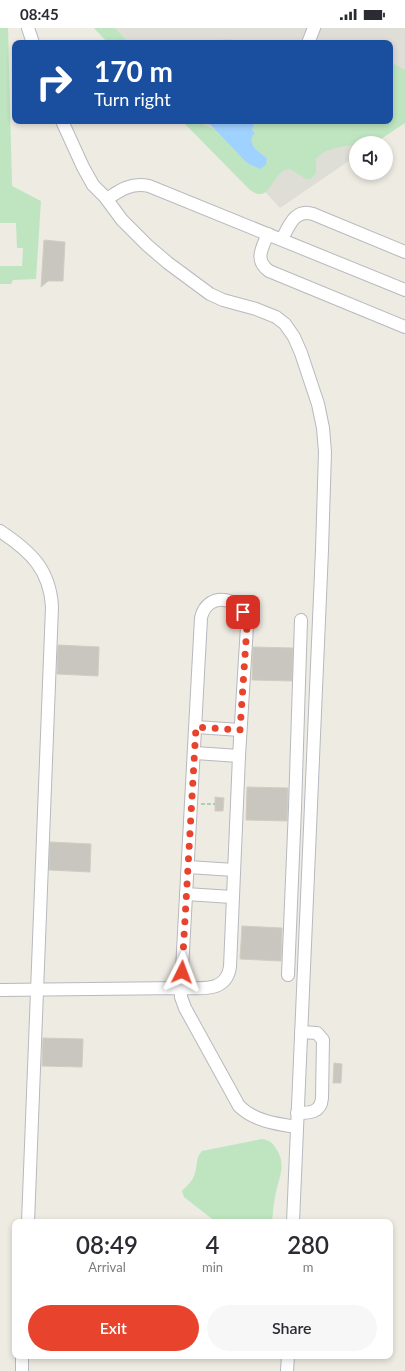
<!DOCTYPE html>
<style>
:root{--surface:#fff;--page:#f7f7f7;--text:#2b2b33;--muted:#7c7c81;--accent:#e8432c}
body{margin:0;font-family:Lato,sans-serif;background:var(--page);color:var(--text);height:100vh;display:flex;flex-direction:column;font-size:15px;white-space:nowrap}
*{box-sizing:border-box;margin:0}
p{font-size:13px;color:var(--muted)}
.icon{flex:none;width:22px;height:22px;fill:none;stroke:currentColor;stroke-width:2;stroke-linecap:round;stroke-linejoin:round}
.map{position:relative;flex:1;overflow:hidden}
.side{position:absolute;left:12px;top:1191px;width:381px;height:140px;display:flex;flex-direction:column;background:var(--surface);border-radius:8px;box-shadow:0 2px 6px #0003}
.side>*{flex:none}
.hud{position:absolute;left:12px;top:12px;width:381px;height:84px;border-radius:8px;box-shadow:0 2px 6px #0003;background:#1a4fa0;color:#fff;overflow:hidden}
.controls{position:absolute;left:349px;top:108px;display:grid;gap:8px}
.controls a{display:grid;place-items:center;width:44px;height:44px;border-radius:50%;background:var(--surface);box-shadow:0 2px 6px #0003;font-size:20px}
.pin{position:absolute;display:grid;place-items:center;width:34px;height:34px;color:#fff;margin:-17px;border-radius:8px;box-shadow:0 2px 6px #0006}
.me{position:absolute;width:44px;margin:-22px;rotate:3deg;stroke-linejoin:round;filter:drop-shadow(0 0 3px #0008)}
.turn{display:flex;align-items:center;gap:14px;height:84px;padding:0 16px;font-size:18px}
.turn .icon{width:52px;height:52px;stroke-width:2.5}
.turn b{display:block;font-size:28px;line-height:34px}
.eta{display:flex;justify-content:space-evenly;align-items:center;height:68px;text-align:center}
.eta b{font-size:24px;font-weight:600;line-height:28px}
.primary-button{display:flex;gap:8px;margin-top:auto;padding:8px 16px}
.primary-button a{flex:1;height:46px;border-radius:24px;background:var(--accent);color:#fff;font-size:16px;font-weight:600;line-height:46px;text-align:center}
.primary-button a+a{background:var(--page);color:var(--text)}
.status{display:flex;justify-content:space-between;align-items:center;height:28px;padding:0 20px;background:var(--surface);direction:ltr}
.status svg{height:11px;fill:currentColor}
.map>svg:first-child{display:block}
.industrial{fill:#deddd6}
.green{fill:#bee5bf}
.water{fill:#a0d2ff}
.building{fill:#c8c6bf;stroke:#d2cdc0}
.lines{fill:none;stroke-linecap:round;stroke-linejoin:round}
.minor-casing{stroke:#b7b9be;stroke-width:14}
.path{stroke:#97c6a6;stroke-width:1.5;stroke-dasharray:4 2;stroke-linecap:butt}
.minor{stroke:#fff;stroke-width:12}
.route{stroke:#e8432c;stroke-width:7;stroke-dasharray:0 12.6}
</style>
<div class="status"><b>08:45</b><svg viewBox="0 0 49 12"><path d="M0 12V9h3v3zM5 12V6h3v6zM10 12V3h3v9zM15 12V0h3v12zM26 1h20v11H26zM47 4h2v5h-2z"/></svg></div>
<div class="map">
<svg width="405" height="1343" viewBox="0 0 405 1343">
<rect width="100%" height="100%" fill="#edebe2"/>
<path class="industrial" d="M115,0H405V95L356,115V128L280,180L200,93H390V15H129Z"/>
<g class="green">
<path d="M0,0H8L12,158L41,173L36,251L13,252L11,256H0V238H22L23,220H17L16,195H0Z"/>
<path d="M94,0H115L129,15H108Z"/>
<path d="M229,11L239,15H213L221,12Z"/>
<path d="M390,34L405,42V95L375,115H356V117C343,118 325,120 316,131V145L311,151H306L290,141C271,141 272,178 250,162L182,93H200C204,98 210,99 216,102L245,133L257,140L268,133C264,124 249,122 252,108L255,104L252,101L255,93H390Z"/>
<path d="M262,1111C268,1112 272,1114 275,1119C288,1137 278,1150 275,1169C273,1177 273,1186 272,1194H216L184,1169L182,1163C186,1158 192,1154 194,1148C198,1139 195,1130 202,1123Z"/>
</g>
<path class="water" d="M207,93H255L252,101L255,106L252,108C249,121 262,124 267,131L266,137L260,141L249,136L245,133Z"/>
<g class="building">
<path d="M44,212L65,214L63,253H48L41,259Z"/>
<path d="M58,617L99,619L98,648L57,646Z"/>
<path d="M253,619L293,620L292,653L252,652Z"/>
<path d="M247,759L288,760L287,793L246,792Z"/>
<path d="M215,769L224,770L223,783H215Z"/>
<path d="M50,814L91,816L90,844L49,842Z"/>
<path d="M242,898L282,900L281,933L240,931Z"/>
<path d="M43,1010L83,1011L82,1039L42,1038Z"/>
<path d="M334,1035L342,1036L341,1055H333Z"/>
</g>
<g class="lines">
<defs>
<g id="minor">
<path d="M28,0L33,15"/>
<path d="M308,15L314,0"/>
<path d="M62,93L83,139L93,157L105,169L122,192L147,217L168,235L210,266L223,272L256,281L276,289L285,296L294,309L301,325L318,376L323,400L325,424L322,522L293,1194"/>
<path d="M107,171C120,162 132,154 149,158L405,262"/>
<path d="M268,206C262,220 254,232 269,243L405,299"/>
<path d="M282,211C289,198 295,180 313,186L405,224"/>
<path d="M0,503C30,523 50,541 52,579L28,1194"/>
<path d="M196,699L240,702"/>
<path d="M195,725L239,728"/>
<path d="M188,839L234,842"/>
<path d="M186,866L232,869"/>
<path d="M288,947L295,780L301,592"/>
<path d="M0,962L181,960C201,960 226,965 230,939L239,728L247,598C246,569 207,561 201,590L181,960V969L185,980L239,1078C254,1093 277,1096 297,1099"/>
<path d="M297,1085C309,1085 321,1085 322,1070L323,1012L317,1005L301,1004"/>
<path d="M22,1343V1328"/>
<path d="M287,1343L288,1328"/>
</g>
</defs>
<use href="#minor" class="minor-casing"/>
<path class="path" d="M201,776H215"/>
<use href="#minor" class="minor"/>
</g>
<g class="lines">
<path class="route" d="M182,944L196,699L240,702L247,598L246,590L243,584"/>
</g>
</svg>
<div class="controls">
<a><svg class="icon" aria-label="sound" viewBox="0 0 24 24"><path d="M4 9h4l5-4v14l-5-4H4zM17 9q2 3 0 6"/></svg></a>
</div>
<div class="pin" style="left:243px;top:584px;background:#d93025"><svg class="icon" aria-label="arrive" viewBox="0 0 24 24"><path d="M6 21V4h12l-3 4 3 4H6"/></svg></div>
<svg class="me" style="left:182px;top:944px" viewBox="-20 -20 40 40"><path d="M0-17L14 15 0 8-14 15z" fill="#e8432c" stroke="#fff" stroke-width="4"/></svg>
<div class="hud">
<div class="turn"><svg class="icon" aria-label="right" viewBox="0 0 24 24"><path d="M7 20v-9h11M14 6l5 5-5 5"/></svg><div><b>170 m</b>Turn right</div></div>
</div>
<section class="side">
<div class="eta">
<div><b>08:49</b><p>Arrival</p></div>
<div><b>4</b><p>min</p></div>
<div><b>280</b><p>m</p></div>
</div>
<div class="primary-button"><a>Exit</a><a>Share</a></div>
</section>
</div>
